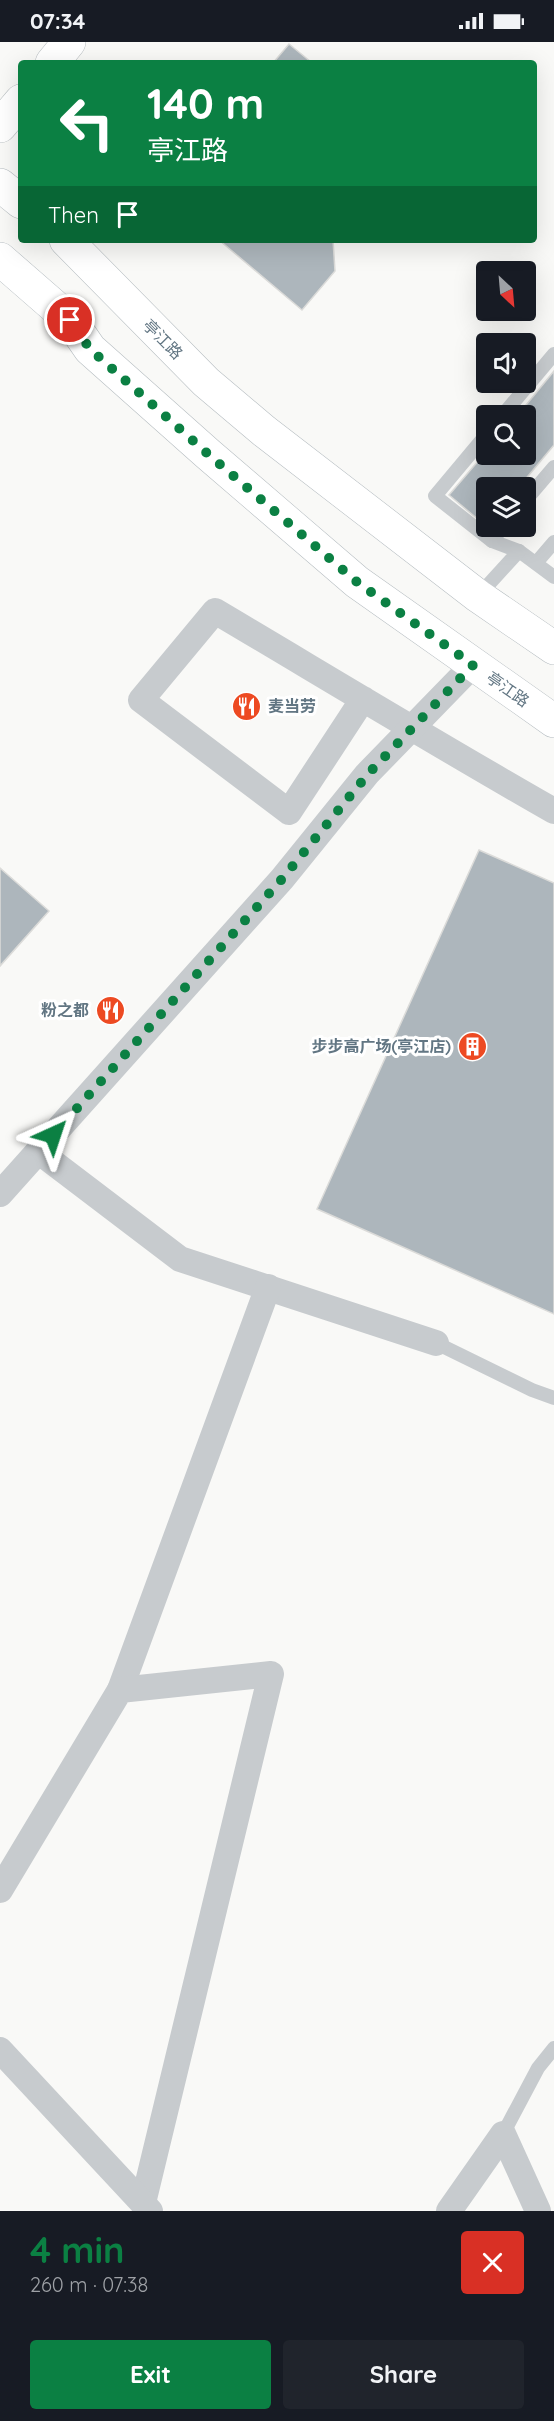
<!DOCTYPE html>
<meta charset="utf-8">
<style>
:root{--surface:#171b24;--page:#20242c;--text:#f1f3f6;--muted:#9ea1a6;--accent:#0b8043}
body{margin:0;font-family:Quicksand,"Noto Sans SC",sans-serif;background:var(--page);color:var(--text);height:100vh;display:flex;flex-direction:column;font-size:22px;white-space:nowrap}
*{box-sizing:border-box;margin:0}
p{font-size:20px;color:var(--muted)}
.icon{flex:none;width:33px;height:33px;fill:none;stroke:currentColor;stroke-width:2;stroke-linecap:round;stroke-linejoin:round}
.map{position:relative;height:2169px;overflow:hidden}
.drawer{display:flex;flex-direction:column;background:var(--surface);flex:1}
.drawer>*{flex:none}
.guide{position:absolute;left:18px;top:18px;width:519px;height:183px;border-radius:6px;box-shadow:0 6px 24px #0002;background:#0b8043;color:#fff;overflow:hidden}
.needle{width:39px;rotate:154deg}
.fabs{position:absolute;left:476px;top:219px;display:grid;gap:12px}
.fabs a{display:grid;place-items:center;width:60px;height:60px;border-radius:6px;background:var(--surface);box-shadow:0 6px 24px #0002;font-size:30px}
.pin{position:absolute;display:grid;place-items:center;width:51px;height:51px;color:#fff;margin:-26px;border:3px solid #fff;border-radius:50%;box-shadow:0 2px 6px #0007}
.me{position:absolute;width:66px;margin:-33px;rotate:42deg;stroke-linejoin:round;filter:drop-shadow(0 0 4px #0008)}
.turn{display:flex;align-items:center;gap:21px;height:126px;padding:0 30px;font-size:27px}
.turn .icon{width:78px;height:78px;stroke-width:2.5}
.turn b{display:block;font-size:42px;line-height:51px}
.then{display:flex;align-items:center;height:57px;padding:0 30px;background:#0003;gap:12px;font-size:22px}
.round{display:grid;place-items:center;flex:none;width:63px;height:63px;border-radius:6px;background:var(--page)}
.headline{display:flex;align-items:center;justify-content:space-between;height:102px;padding:0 30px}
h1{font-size:36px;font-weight:800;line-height:45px;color:var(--accent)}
.action{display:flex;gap:12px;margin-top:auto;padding:12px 30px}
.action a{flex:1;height:69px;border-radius:6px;background:var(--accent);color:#fff;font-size:24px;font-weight:800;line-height:69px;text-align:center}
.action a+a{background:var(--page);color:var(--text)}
.status{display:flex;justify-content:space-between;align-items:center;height:42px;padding:0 30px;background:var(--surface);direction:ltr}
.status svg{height:16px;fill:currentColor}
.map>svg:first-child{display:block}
.building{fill:#adb6bc;stroke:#dbdbd9;stroke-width:1.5}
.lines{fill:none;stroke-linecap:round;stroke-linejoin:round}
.secondary-casing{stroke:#b6bdc1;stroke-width:34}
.primary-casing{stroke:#b7bdc0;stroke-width:34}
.service{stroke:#c7cbce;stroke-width:14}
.minor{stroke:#c7cbce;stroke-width:26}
.secondary{stroke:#fff;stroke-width:33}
.primary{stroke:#fff;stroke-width:33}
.route{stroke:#0b8043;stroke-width:10;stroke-dasharray:0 18}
.labels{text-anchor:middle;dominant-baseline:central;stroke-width:6;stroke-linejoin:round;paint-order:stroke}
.street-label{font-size:16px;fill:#627683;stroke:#fff}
.poi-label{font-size:16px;font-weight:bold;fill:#627683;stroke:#fff;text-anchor:end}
</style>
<div class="status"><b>07:34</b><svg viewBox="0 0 49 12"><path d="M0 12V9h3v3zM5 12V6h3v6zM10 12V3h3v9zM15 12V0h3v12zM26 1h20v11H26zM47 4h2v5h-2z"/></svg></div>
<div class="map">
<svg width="554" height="2169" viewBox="0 0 554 2169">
<rect width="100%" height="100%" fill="#f9f9f7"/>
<g class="building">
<path d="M289,2L311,20V21H273Z"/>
<path d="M219,198H333L335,229L302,268Z"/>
<path d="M554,329V403L518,446H486V484L449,453L486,410V412H525V374H517Z"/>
<path d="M479,808L554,841V1272L317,1167Z"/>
<path d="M0,826L49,869L0,924Z"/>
</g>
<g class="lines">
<defs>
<g id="secondary">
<path d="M0,143L21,160"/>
<path d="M66,198L206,340L264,389L478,554L554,606"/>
<path d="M0,217L70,278L90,307L208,412L357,540L554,679"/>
</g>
<g id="primary">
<path d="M52,21L69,0"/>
<path d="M0,84L21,59"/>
</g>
</defs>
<use href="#secondary" class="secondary-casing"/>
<use href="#primary" class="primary-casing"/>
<g class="service">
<path d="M502,374L554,312"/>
<path d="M486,393L435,454L492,499"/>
<path d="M525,459L554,425"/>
<path d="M519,509L554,535"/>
<path d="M536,521L554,500"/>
<path d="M478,554L519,509L492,499L504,484"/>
<path d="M436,1301L532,1348L554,1356"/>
<path d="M503,2092L538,2026L554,2006"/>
</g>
<g class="minor">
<path d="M363,657L289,770L141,658L215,569C328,636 440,704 554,769"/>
<path d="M38,1109L180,1217L436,1301"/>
<path d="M0,1152L282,837L367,732L473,623"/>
<path d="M120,1648L268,1245"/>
<path d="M0,1848L120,1648L271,1632L143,2161"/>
<path d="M0,2008L150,2169"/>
<path d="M449,2169L503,2092L538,2169"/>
</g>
<use href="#secondary" class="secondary"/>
<use href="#primary" class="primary"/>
</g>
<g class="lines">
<path class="route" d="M53,1093L282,837L368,732L473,623L357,540L208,412L90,307L70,278"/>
</g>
<defs>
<symbol id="restaurant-disc" viewBox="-11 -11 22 22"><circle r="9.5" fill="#ed4a22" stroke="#fff"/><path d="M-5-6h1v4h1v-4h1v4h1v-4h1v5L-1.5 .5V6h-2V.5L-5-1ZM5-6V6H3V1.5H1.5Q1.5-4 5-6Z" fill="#fff"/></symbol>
<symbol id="building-disc" viewBox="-11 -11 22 22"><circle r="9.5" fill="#ed4a22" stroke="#fff"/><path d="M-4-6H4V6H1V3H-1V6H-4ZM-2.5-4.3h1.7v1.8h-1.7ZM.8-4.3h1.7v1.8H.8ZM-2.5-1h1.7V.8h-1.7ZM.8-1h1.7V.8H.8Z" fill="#fff"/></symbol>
</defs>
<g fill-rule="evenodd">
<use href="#restaurant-disc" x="230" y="648" width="33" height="33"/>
<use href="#restaurant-disc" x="94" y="952" width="33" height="33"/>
<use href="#building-disc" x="456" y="988" width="33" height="33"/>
</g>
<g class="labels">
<g class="street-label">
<text transform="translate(163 297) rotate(45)">亭江路</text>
<text transform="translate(508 647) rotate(35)">亭江路</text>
</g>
<g class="poi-label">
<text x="268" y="664" text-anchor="start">麦当劳</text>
<text x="89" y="968">粉之都</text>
<text x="451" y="1004">步步高广场(亭江店)</text>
</g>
</g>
</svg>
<div class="fabs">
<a><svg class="needle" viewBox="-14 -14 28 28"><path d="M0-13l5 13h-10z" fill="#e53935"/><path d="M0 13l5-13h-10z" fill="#9ea1a6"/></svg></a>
<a><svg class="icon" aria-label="sound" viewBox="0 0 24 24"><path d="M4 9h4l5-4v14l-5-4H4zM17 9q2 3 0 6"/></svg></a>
<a><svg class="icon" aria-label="search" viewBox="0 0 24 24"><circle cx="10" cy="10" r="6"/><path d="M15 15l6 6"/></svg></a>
<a><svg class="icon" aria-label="layers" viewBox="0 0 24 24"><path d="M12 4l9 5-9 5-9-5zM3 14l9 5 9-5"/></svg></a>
</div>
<div class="pin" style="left:70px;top:278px;background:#d93025"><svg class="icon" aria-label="arrive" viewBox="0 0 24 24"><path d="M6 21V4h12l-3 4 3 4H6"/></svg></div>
<svg class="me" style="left:53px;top:1093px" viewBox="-20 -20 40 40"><path d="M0-17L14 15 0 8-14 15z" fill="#0b8043" stroke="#fff" stroke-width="4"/></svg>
<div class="guide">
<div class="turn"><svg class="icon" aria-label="left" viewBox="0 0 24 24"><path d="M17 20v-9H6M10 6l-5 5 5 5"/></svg><div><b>140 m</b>亭江路</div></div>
<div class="then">Then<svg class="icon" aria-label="arrive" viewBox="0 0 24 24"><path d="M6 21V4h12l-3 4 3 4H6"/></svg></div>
</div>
</div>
<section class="drawer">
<div class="headline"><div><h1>4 min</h1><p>260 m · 07:38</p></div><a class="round" style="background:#d93025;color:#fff"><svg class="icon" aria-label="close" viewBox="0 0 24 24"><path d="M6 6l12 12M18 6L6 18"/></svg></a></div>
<div class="action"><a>Exit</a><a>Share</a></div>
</section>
